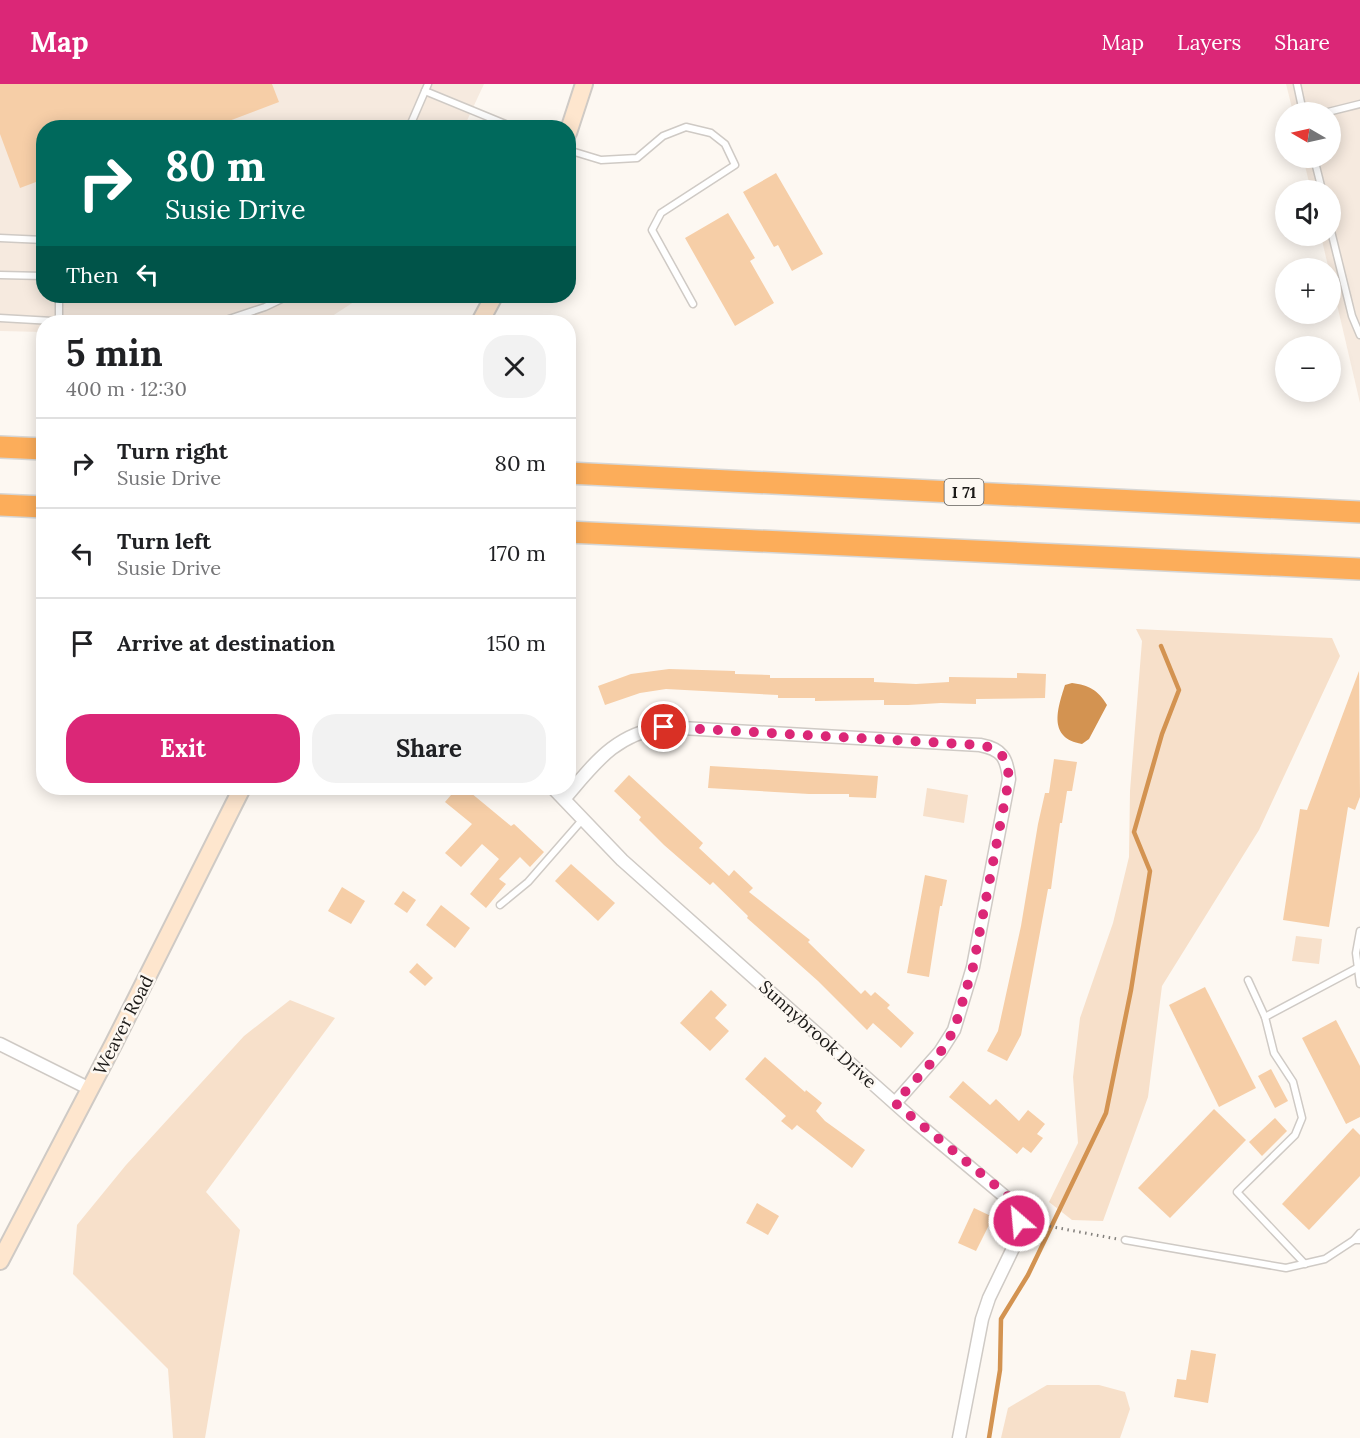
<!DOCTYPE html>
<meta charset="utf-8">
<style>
:root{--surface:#fff;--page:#f2f2f2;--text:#202124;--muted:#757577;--line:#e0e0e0;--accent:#db2777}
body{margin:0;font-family:Lora,serif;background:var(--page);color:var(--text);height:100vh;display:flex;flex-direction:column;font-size:22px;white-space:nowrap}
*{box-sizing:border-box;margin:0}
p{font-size:20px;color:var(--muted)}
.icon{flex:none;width:33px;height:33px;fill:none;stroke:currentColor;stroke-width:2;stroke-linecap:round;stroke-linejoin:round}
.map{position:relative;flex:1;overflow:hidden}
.panel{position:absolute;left:36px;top:231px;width:540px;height:480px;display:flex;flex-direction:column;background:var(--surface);border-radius:24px;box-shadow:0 3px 15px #0003}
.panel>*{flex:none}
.hud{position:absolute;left:36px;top:36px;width:540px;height:183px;border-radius:24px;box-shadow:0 3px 15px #0003;background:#00695c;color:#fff;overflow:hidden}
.needle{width:39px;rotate:279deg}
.tools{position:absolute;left:1275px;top:18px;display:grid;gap:12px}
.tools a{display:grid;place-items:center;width:66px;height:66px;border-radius:50%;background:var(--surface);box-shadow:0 3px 15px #0003;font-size:30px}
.pin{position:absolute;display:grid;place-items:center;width:51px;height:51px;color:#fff;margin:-26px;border:3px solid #fff;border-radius:50%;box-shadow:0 2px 6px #0007}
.me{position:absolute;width:66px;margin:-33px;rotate:333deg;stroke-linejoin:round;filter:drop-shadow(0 0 4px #0008)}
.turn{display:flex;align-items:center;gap:21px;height:126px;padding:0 30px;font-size:27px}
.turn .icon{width:78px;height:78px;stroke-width:2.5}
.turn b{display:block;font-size:42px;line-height:51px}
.then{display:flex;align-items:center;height:57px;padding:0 30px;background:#0003;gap:12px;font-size:22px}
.round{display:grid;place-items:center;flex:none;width:63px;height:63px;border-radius:24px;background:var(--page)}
.overview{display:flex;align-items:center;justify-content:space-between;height:102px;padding:0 30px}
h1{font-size:36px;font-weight:700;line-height:45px}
.action{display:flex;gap:12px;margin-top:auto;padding:12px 30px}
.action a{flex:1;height:69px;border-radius:24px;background:var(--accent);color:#fff;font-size:24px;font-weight:700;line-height:69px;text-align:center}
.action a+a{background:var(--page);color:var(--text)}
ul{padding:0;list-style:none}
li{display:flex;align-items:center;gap:18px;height:90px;padding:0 30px;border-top:2px solid var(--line)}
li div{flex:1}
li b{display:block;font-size:22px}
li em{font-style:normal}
header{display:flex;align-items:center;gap:36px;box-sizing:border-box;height:84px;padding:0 30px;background:var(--accent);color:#fff}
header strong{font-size:28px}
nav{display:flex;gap:33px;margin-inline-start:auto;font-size:21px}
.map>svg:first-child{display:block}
.built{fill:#f6eadf}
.green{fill:#f7e0ca}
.water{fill:#d39351}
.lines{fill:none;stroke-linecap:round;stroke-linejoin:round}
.stream{stroke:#d39351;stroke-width:4.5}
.building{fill:#f6cea7}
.lane-casing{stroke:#cfcac5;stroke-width:9}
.street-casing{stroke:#cfcac5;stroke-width:15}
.secondary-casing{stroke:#cfcac5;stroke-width:20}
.highway-casing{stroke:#d6d6d5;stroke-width:24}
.path{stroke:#827f7b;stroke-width:3;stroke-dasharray:1.5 4.5;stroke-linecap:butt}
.lane{stroke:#fff;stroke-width:6}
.street{stroke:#fff;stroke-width:12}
.secondary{stroke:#fee6ce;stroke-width:16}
.highway{stroke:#fcad5a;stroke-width:21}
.route{stroke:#db2777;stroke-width:10;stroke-dasharray:0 18}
.labels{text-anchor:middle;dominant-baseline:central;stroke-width:5;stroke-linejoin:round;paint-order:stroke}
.shield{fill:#fdf8f2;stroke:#605d59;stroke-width:1.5}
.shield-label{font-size:16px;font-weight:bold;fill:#1c1a18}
.street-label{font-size:18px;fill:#1c1a18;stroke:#fdf8f2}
</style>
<header>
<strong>Map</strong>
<nav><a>Map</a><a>Layers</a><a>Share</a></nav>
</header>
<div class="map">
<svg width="1360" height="1354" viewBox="0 0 1360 1354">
<rect width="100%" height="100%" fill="#fdf8f2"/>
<g class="built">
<path d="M0,0H484L464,43L44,44V212H363L323,238H44L43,248L0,247Z"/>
<path d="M1286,0H1360V319L1321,152H1330V106H1311L1303,74H1330V28H1293Z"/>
</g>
<g class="green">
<path d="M1136,545L1332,554L1340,572L1259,746L1162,902L1148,1013L1103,1137L1072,1136L1049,1118L1078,1059L1073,993L1080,934L1113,839L1129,773L1130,707L1142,557Z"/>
<path d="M927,704L968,711L964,739L923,732Z"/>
<path d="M1296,852L1322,855L1319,880L1292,877Z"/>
<path d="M290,916L335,934L206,1108L240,1146L205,1354H173L168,1285L73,1190L77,1141L126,1081L244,952Z"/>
<path d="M1047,1301H1099L1125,1308L1130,1325L1120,1354H1001L1008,1324Z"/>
</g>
<path class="water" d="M1072,599C1089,601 1098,606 1107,621L1089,655L1082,660C1048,654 1057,626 1065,601Z"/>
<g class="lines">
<path class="stream" d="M989,1354L1000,1286L1001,1235L1028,1191L1106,1029L1131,906L1150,787L1134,748L1162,650L1179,606L1161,562"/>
</g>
<g class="building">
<path d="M0,0H272L279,18L221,40L222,44H99L97,37L80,44H44V95L20,104L0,50Z"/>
<path d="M776,89L823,170L792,187L778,161L774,163L743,108Z"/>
<path d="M728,129L755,174L750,177L774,219L735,242L685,154Z"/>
<path d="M669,585L735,587V590L770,591V594H874V598L916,600L949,598V593L1017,594V589L1046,590L1045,614L976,615V620L941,619L908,621H884V616L815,617V614H778V611L666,605L640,609L605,621L598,602L631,590Z"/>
<path d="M1359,587L1360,713L1355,726L1348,723L1329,843L1283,836L1300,725L1307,726Z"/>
<path d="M1054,675L1077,678L1072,707H1067L1062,739H1060L1051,805H1048L1021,951L1007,977L987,967L998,947L1021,842L1038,740L1045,709H1049Z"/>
<path d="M710,682L878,692L876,714L849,713V710H809L708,704Z"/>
<path d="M629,691L703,759L699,764L729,792L734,786L753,804L749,808L810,856L808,858L861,910L865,906L871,912L875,908L890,921L887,924L914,949L901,964L873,939L867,946L818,897L747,834L748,832L713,798L710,801L664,761L639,736L641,733L614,707Z"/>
<path d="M457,704H465L511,742L514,740L544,768L530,783L520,773L499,795L506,800L486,824L470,810L499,775L482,760L461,783L445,769L472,740L445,718Z"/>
<path d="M571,780L615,819L598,837L555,797Z"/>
<path d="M925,791L947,796L942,822H940L929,893L907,889Z"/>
<path d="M342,803L365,817L351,840L328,827Z"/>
<path d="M403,807L416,816L407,829L394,820Z"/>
<path d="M441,821L470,844L455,864L426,841Z"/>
<path d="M417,879L433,894L425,902L409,888Z"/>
<path d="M1205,903L1256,1004L1219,1023L1169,921Z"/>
<path d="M711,906L727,921L715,934L729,947L710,967L680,939Z"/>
<path d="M1336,936L1360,982V1033L1346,1040L1302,954Z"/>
<path d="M765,973L805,1008L806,1006L822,1019L816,1027L825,1037L865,1066L852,1084L797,1041L792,1046L781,1037L786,1032L745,995Z"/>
<path d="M1271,985L1288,1017L1275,1024L1258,992Z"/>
<path d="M963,997L990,1021L996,1015L1019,1037L1028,1026L1045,1040L1037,1050L1043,1054L1031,1069L1023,1063L1017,1070L949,1013Z"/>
<path d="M1214,1025L1246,1056L1170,1134L1138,1104Z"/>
<path d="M1275,1034L1287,1047L1262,1072L1249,1058Z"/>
<path d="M1353,1044L1360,1051V1092L1309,1146L1282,1120Z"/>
<path d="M757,1119L779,1132L768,1151L746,1139Z"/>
<path d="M974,1124L993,1133L976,1167L958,1159Z"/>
<path d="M1191,1266L1216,1270L1208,1319L1174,1313L1177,1295L1186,1296Z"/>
</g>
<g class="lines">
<defs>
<g id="lane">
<path d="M1297,0L1303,28"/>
<path d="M425,7L515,44"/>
<path d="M1328,28L1360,20"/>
<path d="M409,44L428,0"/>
<path d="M568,66L601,76L637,74L663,52L686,43L711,49L725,60L735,81L661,129L652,146L693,220"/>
<path d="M1314,74L1322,106"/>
<path d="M1330,143L1352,232L1360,251"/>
<path d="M0,154L44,156"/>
<path d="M0,191L44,192"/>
<path d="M0,234L70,238"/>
<path d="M59,236V212"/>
<path d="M220,238L265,223L288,212"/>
<path d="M500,821L528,798L583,735"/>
<path d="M1360,847L1356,869L1360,900"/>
<path d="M1248,896L1265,933L1274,969L1293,998L1302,1034L1295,1051L1237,1108L1305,1180"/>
<path d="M1265,933L1357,884"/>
<path d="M1125,1156L1286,1184L1325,1175L1354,1156H1360"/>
<path d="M1354,1156L1360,1149"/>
</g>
<g id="street">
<path d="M553,704L622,776L917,1039L1015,1121L1019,1137L1018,1154L989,1214L982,1235L959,1354"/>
<path d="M565,714C595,679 615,650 664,643L980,661C1002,665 1007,674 1009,695L973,883L954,946L940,968L895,1019"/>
<path d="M0,960L90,1005"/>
</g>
<g id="secondary">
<path d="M568,49L584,0"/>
<path d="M480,238L494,212"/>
<path d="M0,1177L114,959L242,704"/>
</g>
<g id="highway">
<path d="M0,363L44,365"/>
<path d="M568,389L1360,428"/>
<path d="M0,421L44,423"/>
<path d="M568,448L1360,485"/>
</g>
</defs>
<use href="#lane" class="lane-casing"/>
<use href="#street" class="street-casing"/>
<use href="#secondary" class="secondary-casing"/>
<use href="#highway" class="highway-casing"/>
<path class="path" d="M1032,1139L1117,1155"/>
<use href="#lane" class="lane"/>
<use href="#street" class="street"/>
<use href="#secondary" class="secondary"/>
<use href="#highway" class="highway"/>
</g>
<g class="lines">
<path class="route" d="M664,643L980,661C1002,665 1007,674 1009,695L973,883L954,946L940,969L895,1019L1007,1111L1015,1121L1019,1137"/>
</g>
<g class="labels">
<rect class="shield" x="944.5" y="395" width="39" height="26" rx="4.5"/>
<g class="shield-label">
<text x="964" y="408">I 71</text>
</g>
<g class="street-label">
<text transform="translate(123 941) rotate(-63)">Weaver Road</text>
<text transform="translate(818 950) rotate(42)">Sunnybrook Drive</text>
</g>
</g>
</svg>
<div class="tools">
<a><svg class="needle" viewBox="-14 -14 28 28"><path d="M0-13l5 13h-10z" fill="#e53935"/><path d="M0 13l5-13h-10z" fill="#757577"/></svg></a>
<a><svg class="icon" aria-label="sound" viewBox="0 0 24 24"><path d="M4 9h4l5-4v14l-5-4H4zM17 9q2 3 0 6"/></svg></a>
<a>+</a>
<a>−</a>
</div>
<div class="pin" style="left:664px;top:643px;background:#d93025"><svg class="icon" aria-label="arrive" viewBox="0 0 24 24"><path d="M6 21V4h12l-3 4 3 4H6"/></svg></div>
<svg class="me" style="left:1019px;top:1137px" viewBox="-20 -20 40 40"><circle r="17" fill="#db2777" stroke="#fff" stroke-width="3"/><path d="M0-11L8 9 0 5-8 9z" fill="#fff"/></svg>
<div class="hud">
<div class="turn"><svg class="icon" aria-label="right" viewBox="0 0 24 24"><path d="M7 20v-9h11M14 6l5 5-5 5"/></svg><div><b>80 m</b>Susie Drive</div></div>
<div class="then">Then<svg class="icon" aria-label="left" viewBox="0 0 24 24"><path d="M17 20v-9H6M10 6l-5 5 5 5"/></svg></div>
</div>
<section class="panel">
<div class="overview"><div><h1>5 min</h1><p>400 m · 12:30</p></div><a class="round"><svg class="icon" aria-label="close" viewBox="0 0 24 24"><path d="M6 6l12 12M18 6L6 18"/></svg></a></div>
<ul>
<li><svg class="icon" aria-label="right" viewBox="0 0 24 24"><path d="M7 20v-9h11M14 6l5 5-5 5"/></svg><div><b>Turn right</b><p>Susie Drive</p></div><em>80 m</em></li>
<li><svg class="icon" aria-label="left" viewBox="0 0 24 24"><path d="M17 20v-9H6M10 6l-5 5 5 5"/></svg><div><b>Turn left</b><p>Susie Drive</p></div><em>170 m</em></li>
<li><svg class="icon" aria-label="arrive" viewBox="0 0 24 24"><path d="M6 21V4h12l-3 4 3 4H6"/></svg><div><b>Arrive at destination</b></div><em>150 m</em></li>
</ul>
<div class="action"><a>Exit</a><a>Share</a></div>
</section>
</div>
